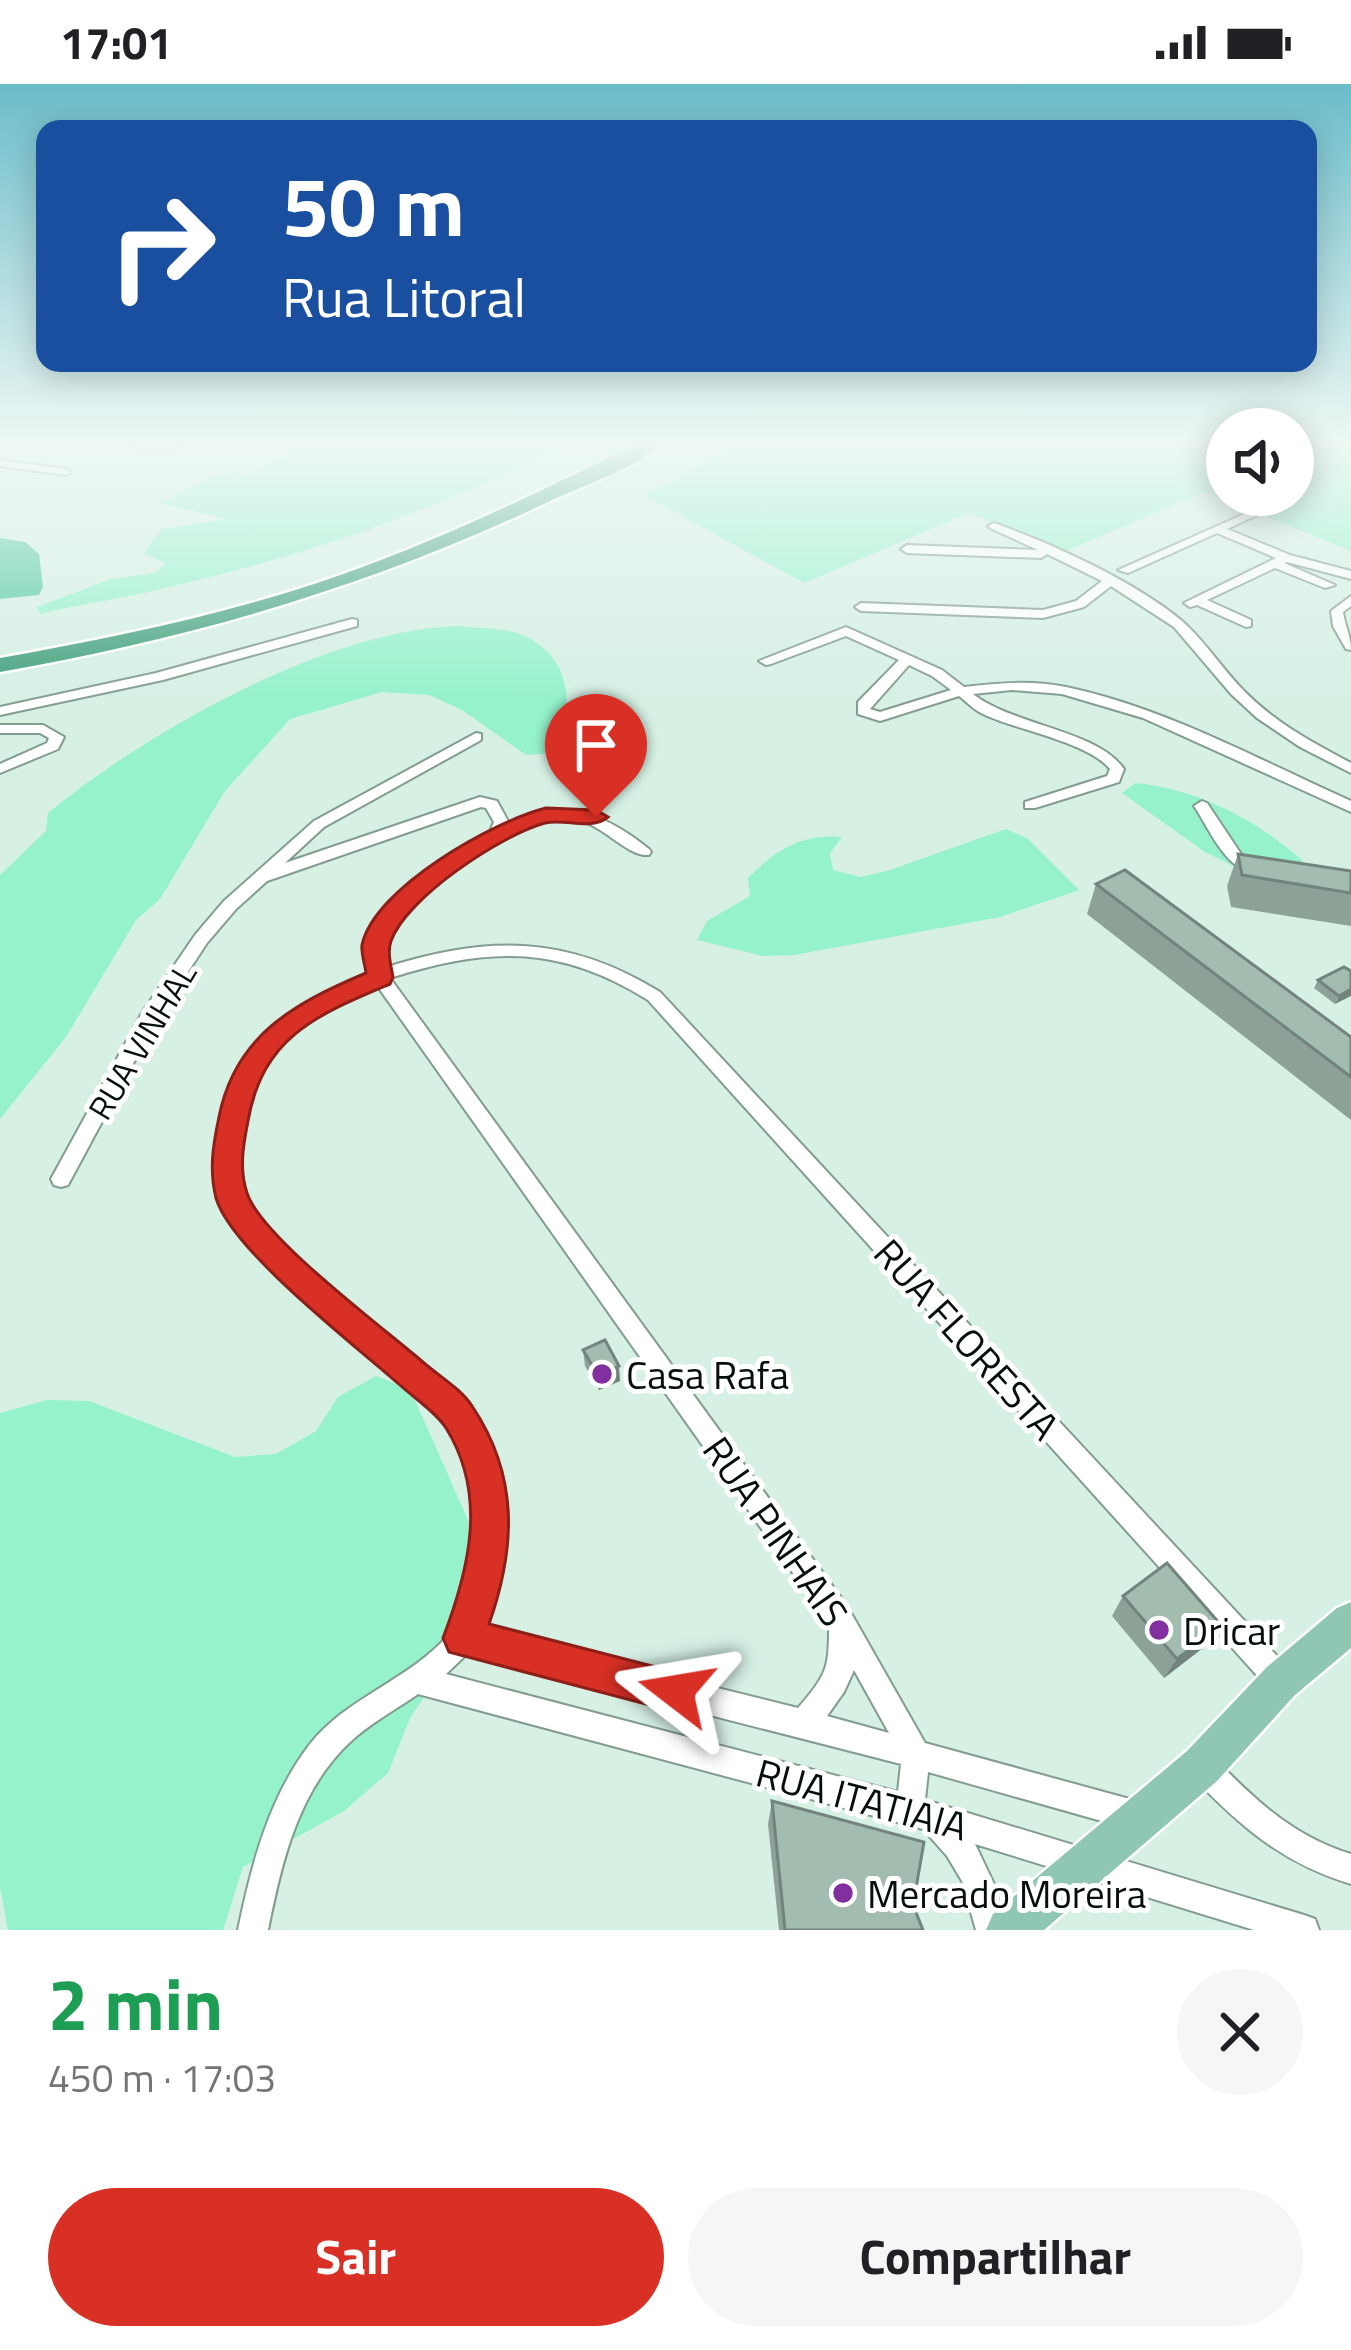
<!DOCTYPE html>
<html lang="pt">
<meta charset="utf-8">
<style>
:root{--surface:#fff;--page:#f6f6f6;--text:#202124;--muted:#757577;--accent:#d93025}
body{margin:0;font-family:"Titillium Web",sans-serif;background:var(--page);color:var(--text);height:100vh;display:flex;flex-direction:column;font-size:45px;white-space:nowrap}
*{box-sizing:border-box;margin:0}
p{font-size:39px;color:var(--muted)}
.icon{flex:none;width:66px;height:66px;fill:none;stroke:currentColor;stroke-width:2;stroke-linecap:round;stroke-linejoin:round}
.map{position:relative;height:1846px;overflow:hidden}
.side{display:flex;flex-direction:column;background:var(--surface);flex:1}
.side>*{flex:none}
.guide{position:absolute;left:36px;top:36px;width:1281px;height:252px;border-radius:24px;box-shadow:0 6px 30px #0003;background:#1a4fa0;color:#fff;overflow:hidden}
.buttons{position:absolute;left:1206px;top:324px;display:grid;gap:24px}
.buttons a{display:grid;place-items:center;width:108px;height:108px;border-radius:50%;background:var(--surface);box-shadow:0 6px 30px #0003;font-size:60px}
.pin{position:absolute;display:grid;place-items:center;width:102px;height:102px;color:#fff;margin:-123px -51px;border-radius:50% 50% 50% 0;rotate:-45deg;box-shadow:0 0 12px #0007}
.pin .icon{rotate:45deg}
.me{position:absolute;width:132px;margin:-66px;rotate:284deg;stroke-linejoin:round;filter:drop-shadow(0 0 9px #0008)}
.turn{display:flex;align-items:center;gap:42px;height:252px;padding:0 48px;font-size:54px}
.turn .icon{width:156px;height:156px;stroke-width:2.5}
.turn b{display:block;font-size:84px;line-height:102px}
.round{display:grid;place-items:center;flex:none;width:126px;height:126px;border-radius:63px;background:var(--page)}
.head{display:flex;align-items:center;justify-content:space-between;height:204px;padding:0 48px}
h1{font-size:72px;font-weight:700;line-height:90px;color:#1e9e55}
.cta{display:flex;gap:24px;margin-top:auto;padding:24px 48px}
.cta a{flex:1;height:138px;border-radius:72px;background:var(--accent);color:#fff;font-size:48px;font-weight:700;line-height:138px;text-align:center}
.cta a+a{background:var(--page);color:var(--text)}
.status{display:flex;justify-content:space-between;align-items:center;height:84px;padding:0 60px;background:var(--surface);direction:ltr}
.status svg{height:33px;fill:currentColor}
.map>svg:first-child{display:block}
.green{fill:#95f2cb}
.water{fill:#50c99c}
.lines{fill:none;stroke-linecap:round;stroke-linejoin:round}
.minor-casing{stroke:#839c90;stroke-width:4}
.primary-casing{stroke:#fff;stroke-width:5}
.motorway-casing{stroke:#fff;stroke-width:5}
.minor{fill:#fff;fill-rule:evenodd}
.primary{fill:#8fc7b2;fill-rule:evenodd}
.motorway{fill:#44a17e;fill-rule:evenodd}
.wall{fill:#8ca297}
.shaded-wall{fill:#72847b}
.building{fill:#a3bcb0;stroke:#72847b;stroke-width:3}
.route{fill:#d93025;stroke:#8d1f18;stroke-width:3}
.poi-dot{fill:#8230a0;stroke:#fff;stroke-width:4.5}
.labels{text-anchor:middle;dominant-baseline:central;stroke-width:10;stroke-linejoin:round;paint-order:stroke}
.street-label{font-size:33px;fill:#060f0b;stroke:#fff}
.near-street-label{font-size:39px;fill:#060f0b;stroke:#fff}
.near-poi-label{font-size:39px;fill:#060f0b;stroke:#fff;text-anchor:start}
</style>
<div class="status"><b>17:01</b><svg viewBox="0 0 49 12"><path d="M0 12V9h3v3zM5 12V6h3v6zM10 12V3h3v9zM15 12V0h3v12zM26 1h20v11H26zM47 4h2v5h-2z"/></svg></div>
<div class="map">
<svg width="1351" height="1846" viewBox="0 0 1351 1846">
<rect width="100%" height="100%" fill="#d6f0e4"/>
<g class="green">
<path d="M297,360H564C438,428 296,474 157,506C118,515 79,520 40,530L37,523L111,495L154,489L166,480L144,469L162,445L227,435L159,419L228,386L244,392L287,374Z"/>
<path d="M747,360H1227V411H1293V360H1351V467L1205,408L1064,468L969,429L804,499L643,411Z"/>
<path d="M460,542C480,545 508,543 527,553C574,577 574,628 554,669L526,671L462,626L429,611L382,608L290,635L225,707L160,815L136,836L66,953L0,1035V791L46,747L48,729C148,647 330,544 460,542Z"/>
<path d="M1135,699C1197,705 1255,735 1302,776L1303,794L1262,796L1205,768L1122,709Z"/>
<path d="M1006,745L1028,755L1079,806L1000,833L794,871L763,872L697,856L707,837L750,812L748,794C775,766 803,749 842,753L830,769L833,786L860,793L887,787Z"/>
<path d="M376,1292L410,1305L472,1445L474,1491L445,1582L410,1634L388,1689L344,1727L243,1783L223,1846H8L0,1803V1329L47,1316L89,1317L235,1373L276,1370L316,1347L338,1313Z"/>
</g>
<path class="water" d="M0,454L25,458L39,470L43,503L39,511L0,515Z"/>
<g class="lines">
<defs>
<g id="minor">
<path d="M124,360H188L159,367Z"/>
<path d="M0,376L66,385L71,388L66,391L0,382Z"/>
<path d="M1251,427L1257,430L1255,432L1227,445L1290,471L1351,487V495L1287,478L1284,479L1335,501L1325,504L1275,484L1207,516L1251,536V542L1246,543L1197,521L1190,523L1184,519L1276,474L1217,449L1128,489L1118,486Z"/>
<path d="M994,439C1051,459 1136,498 1182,537C1206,558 1222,585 1244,607C1274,638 1313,659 1351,679V689L1300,663L1257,634L1231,610L1174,543L1111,502L1084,523L1043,534L861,527L855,523L861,519L1043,526L1076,517L1102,497L1047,470L1041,474L907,469L901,465L907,461L1038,466L990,444L988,442Z"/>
<path d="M1351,512V522L1343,528C1345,542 1351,552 1351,566L1346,565L1333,542L1331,527Z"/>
<path d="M352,535L357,536V542L163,596L0,631V623L156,589Z"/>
<path d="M846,543L942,586L964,603C998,599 1032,596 1066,603C1166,624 1259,676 1351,717V728L1143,634L1062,610L1012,606L973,610C1014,642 1097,646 1124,685L1119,698L1035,724H1025V718L1107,692L1110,685C1088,658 1016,646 983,630C974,626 967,618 959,612L880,637L858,630V618L899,576L846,552L771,580L766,581L759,577ZM909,581L932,592L951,606L880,628L870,625Z"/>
<path d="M0,641H43L64,653L58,665L0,689V680L47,659L49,654L40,649H0Z"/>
<path d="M476,649L481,650V656L324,743L285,779L480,713L497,717L509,739C569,718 600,726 649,765L651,768L649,771C626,773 603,739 575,736C552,733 523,741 503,752C495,757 488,764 481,769C451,790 403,811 389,846C384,859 384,871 387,883C488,851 568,851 660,908L1291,1587L1295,1597L1291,1607L1281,1611L1271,1607L648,916C558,860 488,863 390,894L847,1522L925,1659L1137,1717L1147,1722L1152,1732L1147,1742L1137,1747L928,1688L925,1716L1304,1831L1315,1835L1319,1846H1254L975,1760L994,1800L1006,1846H976L962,1797L947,1772L923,1745L418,1610C395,1626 369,1640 349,1659C298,1707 281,1780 268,1846H238C251,1782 269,1713 310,1660C345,1616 400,1599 440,1560C459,1541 464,1521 469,1495C483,1433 486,1393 450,1338L257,1164L233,1135L218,1103L215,1085L218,1048L229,1011L246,974L263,952L287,932L314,914L370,889C357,815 441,784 490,747L494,738L486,724L481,723L267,797L236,825L207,859L157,935L68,1101L61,1103L54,1101L51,1095L142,929L195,851L224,817L314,737ZM376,900L829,1540C829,1584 828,1589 798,1624L481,1545C511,1470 518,1374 456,1311L272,1152C261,1141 249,1129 243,1115C221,1068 244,993 280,958C307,932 341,914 376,900ZM468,1569L901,1680L898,1708L446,1590ZM854,1586L889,1649L827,1632L844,1608Z"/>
<path d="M1202,717L1207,719L1243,773L1264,786L1262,790C1227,791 1211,747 1194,722Z"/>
<path d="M1202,1668L1212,1672C1253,1714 1293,1753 1351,1770V1800C1282,1779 1241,1743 1192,1692L1188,1682L1192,1672Z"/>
</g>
<path id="primary" d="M1351,1518V1564L1295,1611L1217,1697L1044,1846H986L993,1830L1187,1667L1267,1583L1337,1524Z"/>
<path id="motorway" d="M637,360H661C633,386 583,401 548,418C372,502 192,554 0,588V574C105,555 209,534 311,501C424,464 531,412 637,360Z"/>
</defs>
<use href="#minor" class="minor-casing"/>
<use href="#primary" class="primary-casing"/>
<use href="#motorway" class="motorway-casing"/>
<use href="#minor" class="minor"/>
<use href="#primary" class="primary"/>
<use href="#motorway" class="motorway"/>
</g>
<g class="wall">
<path d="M1238,770L1351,787V842L1231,823L1227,802Z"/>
<path d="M1096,800L1351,953V1036L1087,830Z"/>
<path d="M1351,887L1335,920L1314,904L1318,896Z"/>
<path d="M583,1266L620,1297L599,1306L585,1282Z"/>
<path d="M1123,1512L1208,1560L1164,1594L1112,1532Z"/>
<path d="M772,1717L913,1821L923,1846H779L768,1740Z"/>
</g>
<g class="shaded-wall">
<path d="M1351,905V912L1335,920L1339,912Z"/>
<path d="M619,1282L620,1297L599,1306L598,1291Z"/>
<path d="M1221,1541L1208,1560L1164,1594L1177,1575Z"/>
</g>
<g class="building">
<path d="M1238,770L1351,787V809L1242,791Z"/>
<path d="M1125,786L1351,953V993L1096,800Z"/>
<path d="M1344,883L1351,887V905L1339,912L1318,896Z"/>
<path d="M605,1256L619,1282L598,1291L583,1266Z"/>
<path d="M1167,1479L1221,1541L1177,1575L1123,1512Z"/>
<path d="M772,1717L924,1758L913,1821L923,1846H785Z"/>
</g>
<linearGradient id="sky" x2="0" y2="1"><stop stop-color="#6bbcca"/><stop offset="0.58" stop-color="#edf8f3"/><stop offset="1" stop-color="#edf8f3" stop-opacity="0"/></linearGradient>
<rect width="1351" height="618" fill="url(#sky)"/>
<path class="route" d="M546,724L596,726L608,733C591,747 565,734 545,739C501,751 406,814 391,857C387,868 391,882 393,893L390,900C317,931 263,952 248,1037C243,1062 239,1085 247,1109C261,1153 385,1245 424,1279C439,1292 461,1305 472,1322C519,1392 516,1463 489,1540L691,1592L697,1607L691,1622L676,1628L449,1568L443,1554C469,1486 488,1411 446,1344C436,1328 414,1314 400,1301C356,1262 231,1166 216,1114C209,1086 213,1061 219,1033C235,951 295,919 366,889C365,881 361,869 362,861C374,804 494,737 546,724Z"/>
<g class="poi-dot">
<circle cx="602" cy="1290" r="12"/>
<circle cx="1159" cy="1546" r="12"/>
<circle cx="843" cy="1809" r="12"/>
</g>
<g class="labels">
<g class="street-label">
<text transform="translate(142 957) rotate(-59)">RUA VINHAL</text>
</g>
<g class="near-street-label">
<text transform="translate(967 1255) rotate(48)">RUA FLORESTA</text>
<text transform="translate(776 1447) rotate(55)">RUA PINHAIS</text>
<text transform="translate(862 1715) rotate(15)">RUA ITATIAIA</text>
</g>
<g class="near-poi-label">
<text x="626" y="1290">Casa Rafa</text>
<text x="1183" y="1546">Dricar</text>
<text x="867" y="1809">Mercado Moreira</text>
</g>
</g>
</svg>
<div class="buttons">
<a><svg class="icon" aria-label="sound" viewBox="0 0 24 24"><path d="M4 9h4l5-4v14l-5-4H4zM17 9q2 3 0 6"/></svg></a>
</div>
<div class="pin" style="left:596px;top:733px;background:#d93025"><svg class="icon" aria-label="arrive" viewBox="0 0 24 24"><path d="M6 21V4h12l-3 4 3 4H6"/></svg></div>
<svg class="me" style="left:676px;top:1607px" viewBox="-20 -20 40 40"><path d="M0-17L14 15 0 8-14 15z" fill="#d93025" stroke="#fff" stroke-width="4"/></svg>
<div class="guide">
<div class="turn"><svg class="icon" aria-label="right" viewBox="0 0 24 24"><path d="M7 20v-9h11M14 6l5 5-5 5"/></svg><div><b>50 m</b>Rua Litoral</div></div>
</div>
</div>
<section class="side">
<div class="head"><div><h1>2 min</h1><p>450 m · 17:03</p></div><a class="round"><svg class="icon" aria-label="close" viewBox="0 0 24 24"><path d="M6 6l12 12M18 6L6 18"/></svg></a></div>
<div class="cta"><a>Sair</a><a>Compartilhar</a></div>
</section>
